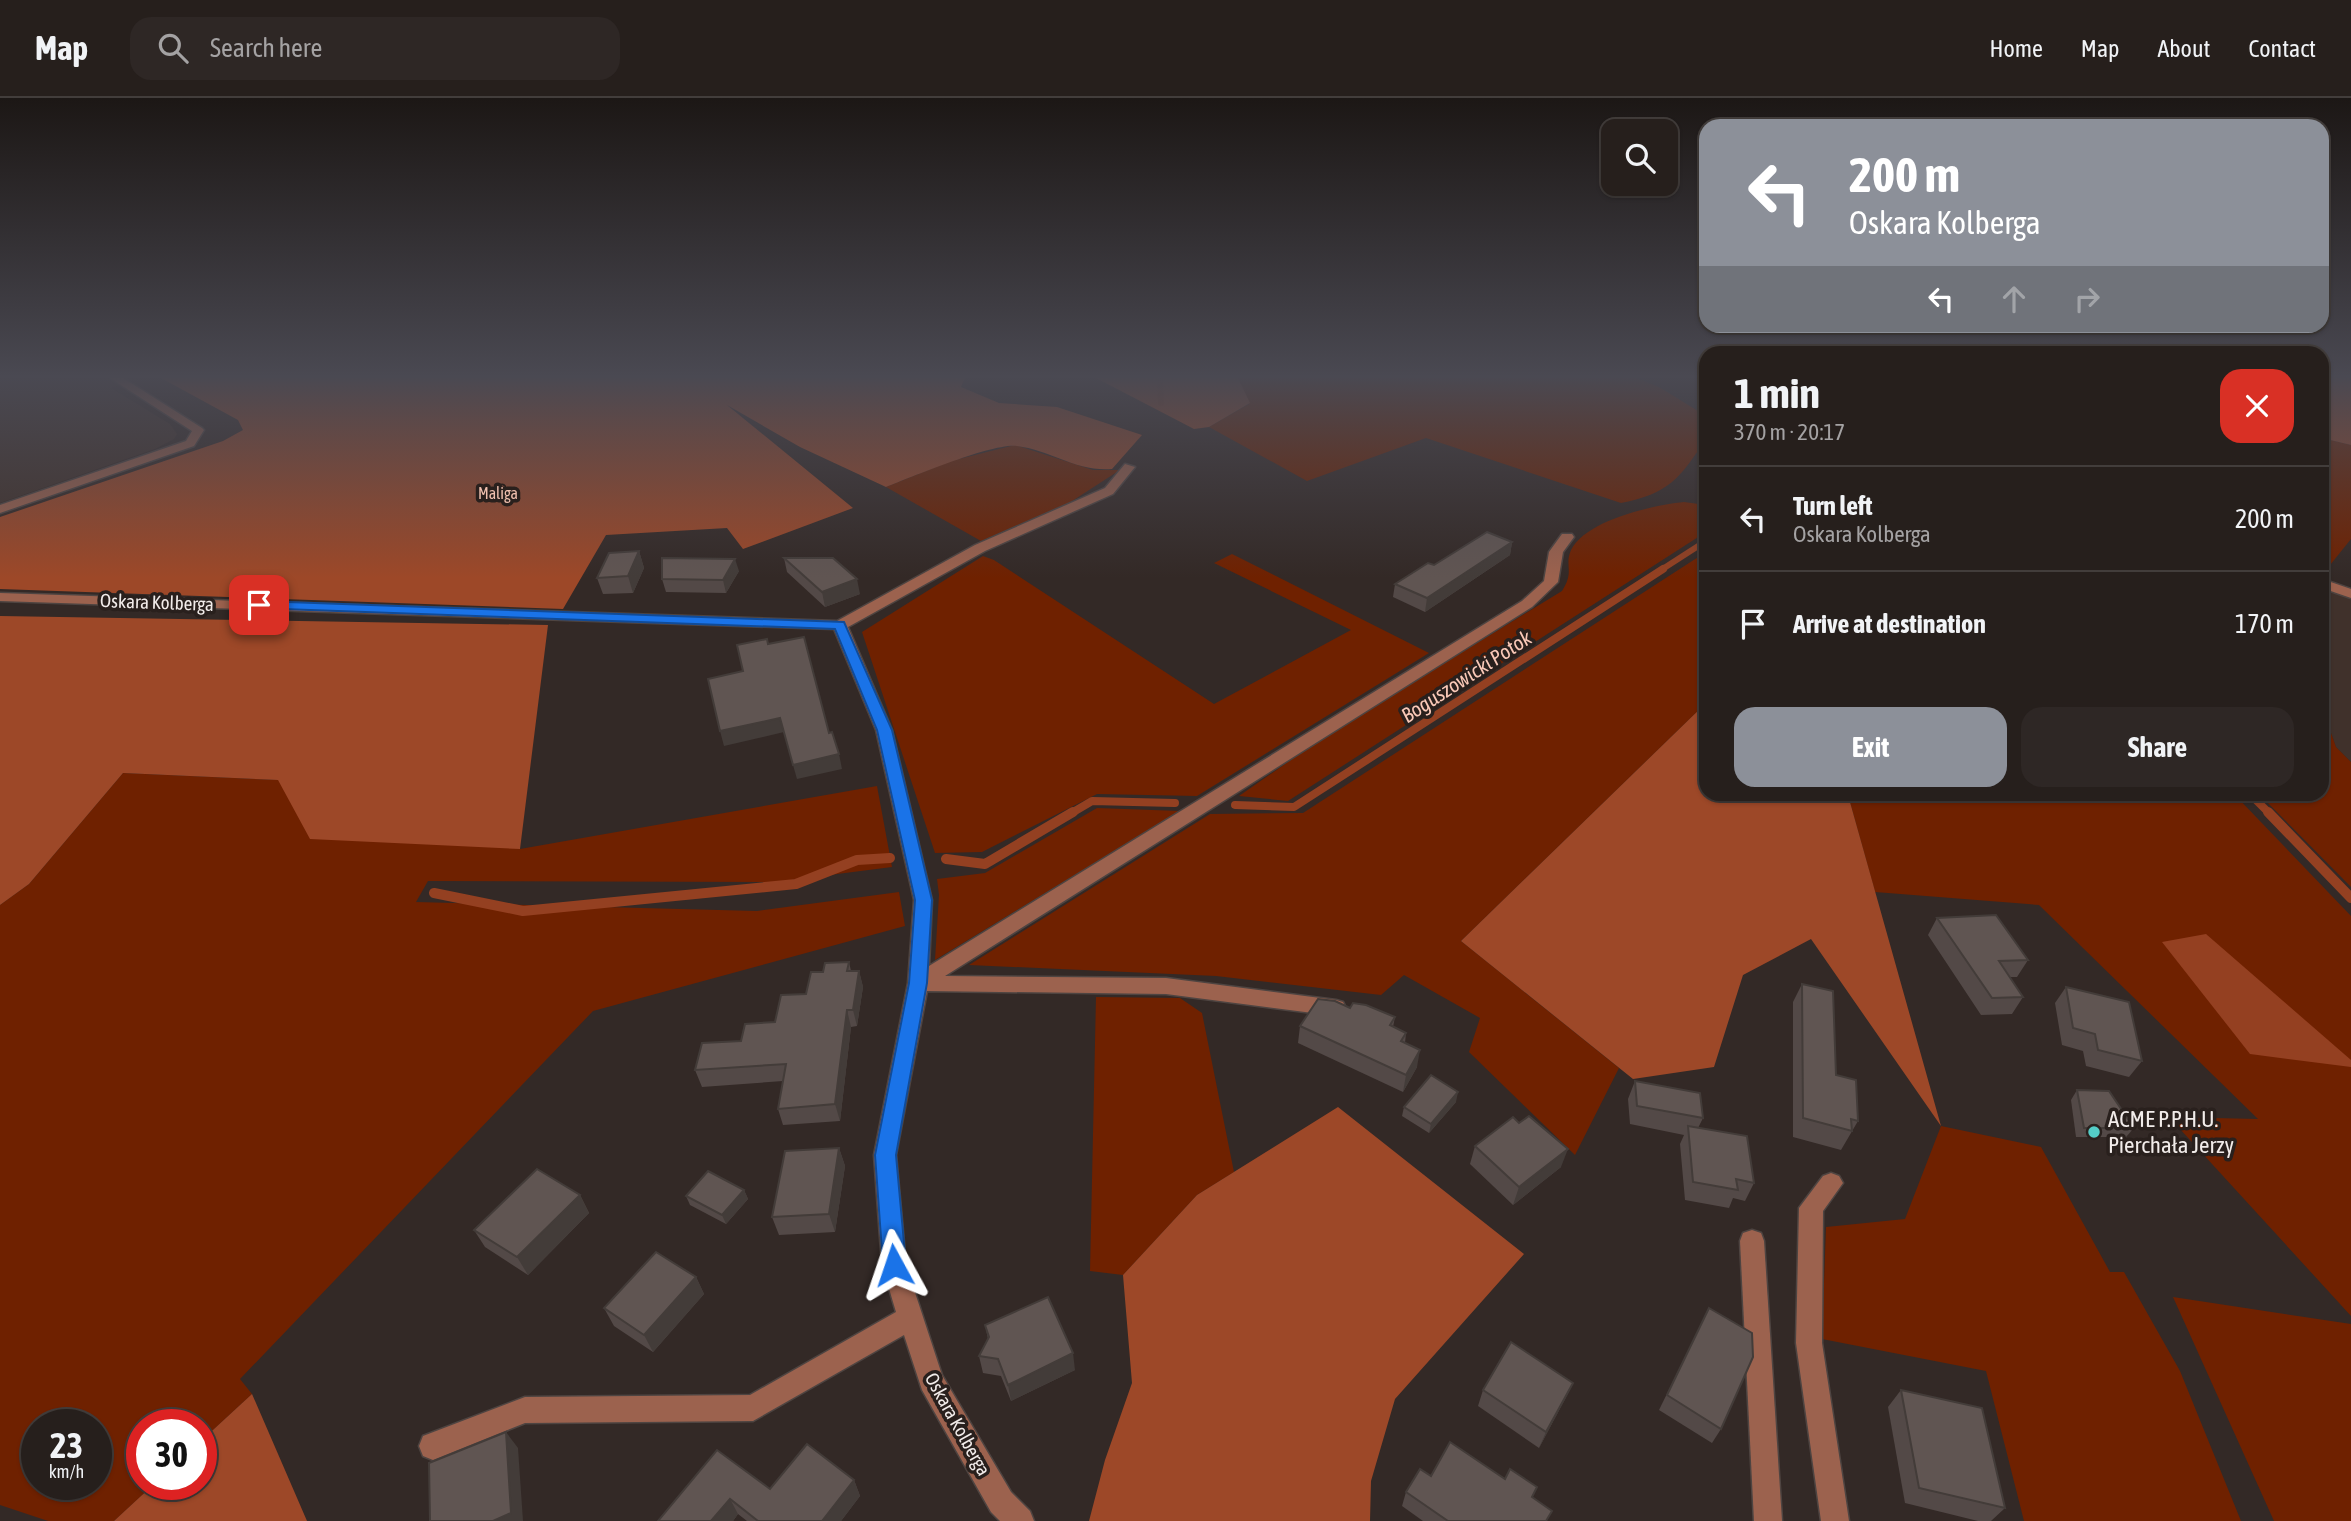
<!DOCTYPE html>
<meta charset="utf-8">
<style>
:root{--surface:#261f1c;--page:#2e2725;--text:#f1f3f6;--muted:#a4a2a3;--line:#423d3b;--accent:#8c9099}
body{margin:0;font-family:"Asap Condensed",sans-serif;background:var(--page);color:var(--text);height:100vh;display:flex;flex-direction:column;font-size:26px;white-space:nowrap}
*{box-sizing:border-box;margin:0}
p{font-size:23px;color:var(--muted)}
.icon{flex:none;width:38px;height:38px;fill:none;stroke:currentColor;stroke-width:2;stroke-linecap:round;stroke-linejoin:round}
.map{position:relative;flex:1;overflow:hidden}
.drawer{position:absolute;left:1699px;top:248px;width:630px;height:455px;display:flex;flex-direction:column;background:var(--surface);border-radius:21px;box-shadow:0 2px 5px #0004,0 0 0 2px var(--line)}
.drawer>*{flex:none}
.top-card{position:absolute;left:1699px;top:21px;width:630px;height:214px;border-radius:21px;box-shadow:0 2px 5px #0004,0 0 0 2px var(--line);background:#8c9099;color:#fff;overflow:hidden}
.controls{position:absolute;left:1601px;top:21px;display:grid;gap:14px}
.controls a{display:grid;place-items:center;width:77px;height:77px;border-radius:14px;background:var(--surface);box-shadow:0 2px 5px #0004,0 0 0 2px var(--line);font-size:35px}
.speed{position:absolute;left:21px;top:1311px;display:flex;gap:14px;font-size:35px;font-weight:700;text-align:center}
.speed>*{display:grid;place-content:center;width:91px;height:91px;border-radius:50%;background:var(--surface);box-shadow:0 2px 5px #0004,0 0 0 2px var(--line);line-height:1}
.speed small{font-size:18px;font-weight:400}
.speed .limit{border:10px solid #d22;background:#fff;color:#111}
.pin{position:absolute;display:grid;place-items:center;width:60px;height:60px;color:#fff;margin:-30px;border-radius:14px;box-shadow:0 4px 10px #0006}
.me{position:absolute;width:77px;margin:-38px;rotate:355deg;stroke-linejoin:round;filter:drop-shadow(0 0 5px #0008)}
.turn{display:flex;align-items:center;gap:24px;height:147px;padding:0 35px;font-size:32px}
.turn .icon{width:91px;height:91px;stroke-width:2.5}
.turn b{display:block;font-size:49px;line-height:60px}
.lanes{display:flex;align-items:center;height:66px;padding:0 35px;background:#0003;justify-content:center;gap:35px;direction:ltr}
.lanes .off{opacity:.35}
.round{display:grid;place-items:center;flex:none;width:74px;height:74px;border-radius:21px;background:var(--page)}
.summary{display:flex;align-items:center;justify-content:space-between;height:119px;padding:0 35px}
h1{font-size:42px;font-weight:700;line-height:52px}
.primary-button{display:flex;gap:14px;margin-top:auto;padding:14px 35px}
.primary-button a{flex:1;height:80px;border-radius:21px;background:var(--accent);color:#fff;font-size:28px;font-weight:700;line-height:80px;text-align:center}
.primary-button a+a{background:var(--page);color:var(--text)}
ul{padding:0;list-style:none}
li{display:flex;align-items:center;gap:21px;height:105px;padding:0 35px;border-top:2px solid var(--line)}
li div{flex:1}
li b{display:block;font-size:26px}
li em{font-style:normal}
header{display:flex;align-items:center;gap:42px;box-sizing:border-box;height:98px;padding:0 35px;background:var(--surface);border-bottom:2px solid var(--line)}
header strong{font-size:33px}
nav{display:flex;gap:38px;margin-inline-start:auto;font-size:24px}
.search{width:490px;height:63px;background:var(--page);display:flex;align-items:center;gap:18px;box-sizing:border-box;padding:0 24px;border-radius:21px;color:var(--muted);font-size:26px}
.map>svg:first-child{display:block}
.built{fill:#40312b}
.green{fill:#6f2100;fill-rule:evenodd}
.forest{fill:#9d4828}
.water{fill:#944021}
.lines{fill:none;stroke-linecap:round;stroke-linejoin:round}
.stream-far2{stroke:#944021;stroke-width:6}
.stream-far1{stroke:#944021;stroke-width:8}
.stream{stroke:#944021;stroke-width:10}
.minor-casing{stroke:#4e4441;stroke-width:3}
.minor{fill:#9c624e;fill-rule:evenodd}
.wall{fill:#534947}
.shaded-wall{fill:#433c39}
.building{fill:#605552;stroke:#433c39;stroke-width:2}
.route{fill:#1a73e8;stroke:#114b97;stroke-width:2}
.poi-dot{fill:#54cdc7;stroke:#29201d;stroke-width:2.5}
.labels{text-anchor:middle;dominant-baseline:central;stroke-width:7;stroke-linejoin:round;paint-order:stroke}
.far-park-label{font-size:16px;fill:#f0c0af;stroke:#29201d}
.street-label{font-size:19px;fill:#f2ecea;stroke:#29201d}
.water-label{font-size:21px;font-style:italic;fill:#fac9b8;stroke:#29201d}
.near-poi-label{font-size:23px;fill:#f2ecea;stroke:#29201d;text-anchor:start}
</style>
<header>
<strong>Map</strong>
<div class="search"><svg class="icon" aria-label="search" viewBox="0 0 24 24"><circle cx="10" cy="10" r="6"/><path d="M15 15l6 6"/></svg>Search here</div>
<nav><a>Home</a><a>Map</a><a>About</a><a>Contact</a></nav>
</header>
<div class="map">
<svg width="2351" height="1423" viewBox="0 0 2351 1423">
<rect width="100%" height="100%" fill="#332926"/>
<g class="built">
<path d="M0,280H140L111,290L170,326L177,336L174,341L155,351L0,405Z"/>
<path d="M2322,490L2351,501V664L2336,649L2322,610Z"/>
</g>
<g class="green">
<path d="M1238,280H1636L1659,289L1698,313L1706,340C1681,380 1668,396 1621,405L1426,340L1307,383L1209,329L1249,306Z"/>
<path d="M2322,340L2351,347V441L2322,477Z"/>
<path d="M1015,347L1093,372H1120L1069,405L981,443L886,389L951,363Z"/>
<path d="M1684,404L1706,407V434L1288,703L1239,698L1324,639L1562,493C1575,473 1564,468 1571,452C1586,422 1654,407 1684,404Z"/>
<path d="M1706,454V605L1461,843L1619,970L1575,1057L1469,954L1480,920L1404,877L1381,897L1216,878L969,867L1210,716L1303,715Z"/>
<path d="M1232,456L1429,555L1197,698L1097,696L982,754L935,755L862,534L983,458L994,462L1214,606L1351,532L1214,465Z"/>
<path d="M2322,610L2336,649L2351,664V789L2260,697L2322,696Z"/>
<path d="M123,675L278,682L520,751L877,688L892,769L775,784L428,783L416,804L757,813L899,794L905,828L593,913L240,1281L252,1296L201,1343V1326H142V1386H154L114,1423H48L0,1407V807L29,786ZM37,1326H96V1386H37Z"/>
<path d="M1848,697H2235L2351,818V1218L2169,1019L2258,1021L2039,807L1875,794Z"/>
<path d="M1097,710L1180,713L935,862L939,797L937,781L985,775Z"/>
<path d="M1096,899L1180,900L1202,915L1234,1074L1197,1097L1123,1177L1090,1173Z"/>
<path d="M1941,1028L2041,1049L2110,1174H2124L2180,1273L2241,1423H2024L1986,1273L1822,1241L1826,1129L1905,1121Z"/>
<path d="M2173,1199L2351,1226V1423H2274Z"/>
</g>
<g class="forest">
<path d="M161,280H965L961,289L999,305L1057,309L1142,337L1112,371C1077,374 1050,352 1017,348C992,345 912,379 886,389L800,349L727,307L853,410L743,451L727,430L606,437L563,511L0,491V419L223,343L243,332L238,322Z"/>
<path d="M1096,280H1238L1250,305L1209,329L1194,331Z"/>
<path d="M2322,280H2351V347L2322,340Z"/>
<path d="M0,518L548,527L520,751L310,741L278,682L123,675L29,786L0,807Z"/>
<path d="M1706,605V696L1848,697L1941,1028L1811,841L1743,877L1714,969L1633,981L1461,843Z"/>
<path d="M1338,1009L1524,1156L1395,1301L1371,1383L1370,1423H1089L1105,1362L1132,1285L1123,1177L1197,1097Z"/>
<path d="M252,1296L307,1423H114L154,1386H201V1343Z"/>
</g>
<path class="water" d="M2206,836L2351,962V969L2250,956L2162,844Z"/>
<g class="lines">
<g class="stream-far2">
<path d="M1160,280L1161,305"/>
<path d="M1661,472L1706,443"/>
</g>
<g class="stream-far1">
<path d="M2250,696L2270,716"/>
<path d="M1235,707L1294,709L1663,471"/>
<path d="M1070,716L1092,703L1175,705"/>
</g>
<g class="stream">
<path d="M2268,714L2351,800"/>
<path d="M946,761L985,766L1073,714"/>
<path d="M434,795L523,813L796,786L857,762L890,760"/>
</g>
<defs>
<g id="minor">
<path d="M110,280H123L202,330L204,332L194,348L0,415V407L186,343L192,333Z"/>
<path d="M1125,366L1135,369L1113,396L985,453L848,529L892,632L932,802L929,868L1522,503L1544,483L1549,454L1562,436H1572L1574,439L1563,454L1558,484L1532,509L945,878L1166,880L1336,902L1343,904L1346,910L1343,916L1336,918L1166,896L927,893L896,1057L906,1167L942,1277L1011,1394L1030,1413L1034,1423H1000L991,1414L922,1292L904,1237L753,1323L525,1325L433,1362L423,1358L419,1348L423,1338L525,1299L750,1297L896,1214L882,1167L874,1057L908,885L914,802L876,632L834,531L0,503V495L837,523L975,447L1105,390Z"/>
<path d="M2322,481L2351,491V500L2322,490Z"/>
<path d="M1831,1075L1839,1078L1843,1085L1823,1113L1822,1245L1849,1423H1821L1796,1245L1799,1110L1823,1078Z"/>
<path d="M1752,1132L1761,1135L1764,1143L1782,1423H1754L1740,1143L1743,1135Z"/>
</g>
</defs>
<use href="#minor" class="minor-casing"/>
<use href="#minor" class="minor"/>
</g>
<g class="wall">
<path d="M1512,444L1510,457L1425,514L1393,499L1395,486L1434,467Z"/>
<path d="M639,453L644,470L633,495L603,496L597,480Z"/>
<path d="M784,460L860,496L825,509L787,474Z"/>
<path d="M739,473L726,495L666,494L662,481Z"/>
<path d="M1937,820L2028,862L2017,879H2010L2023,899L2012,916L1981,917L1928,837Z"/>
<path d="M849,864L851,873H859L863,889L857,928L851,929L840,1023L783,1027L778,1011L783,983L702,989L695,972L741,943L775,924L806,896L823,874Z"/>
<path d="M1802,886L1836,977L1858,1023L1841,1052L1793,1039V904Z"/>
<path d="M2066,889L2142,963L2129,979L2086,968L2083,953L2062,947L2055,905Z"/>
<path d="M1350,910L1395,919L1393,929L1406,935L1405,945L1417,969L1403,994L1298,945L1300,928Z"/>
<path d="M1635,983L1703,1020L1698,1030L1754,1085L1745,1103L1733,1100L1729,1110L1685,1102L1680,1046L1684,1037L1630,1026L1628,1001Z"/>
<path d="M2077,992L2134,1030L2126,1039H2076L2071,1002Z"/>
<path d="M1456,1004L1429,1035L1402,1018L1404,1009Z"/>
<path d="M1475,1048L1561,1069L1513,1107L1470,1066Z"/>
<path d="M839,1050L845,1068L835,1134L779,1137L772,1119Z"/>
<path d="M744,1092L748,1101L726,1126L690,1107L686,1098Z"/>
<path d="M580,1097L589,1115L528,1177L485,1149L474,1132Z"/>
<path d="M696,1179L704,1196L653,1254L614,1228L604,1210Z"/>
<path d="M1709,1210L1721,1331L1712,1345L1659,1312Z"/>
<path d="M985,1227L1075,1272L1011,1303L1001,1278L983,1275L979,1258L988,1241Z"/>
<path d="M1573,1285L1565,1301L1539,1350L1478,1308L1483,1292Z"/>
<path d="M1901,1292L2005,1410L1991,1423H1978L1905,1405L1888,1309Z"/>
<path d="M717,1352L770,1391L854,1382L860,1398L841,1423H747L738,1416L733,1423Z"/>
<path d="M1406,1394L1532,1399L1547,1423H1423L1402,1408Z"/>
</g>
<g class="shaded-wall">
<path d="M1512,444L1510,457L1425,514L1427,500Z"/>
<path d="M639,453L644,470L633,495L628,478Z"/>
<path d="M735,461L739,473L726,495L723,482Z"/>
<path d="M857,481L860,496L825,509L822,494Z"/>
<path d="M780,620L784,634L724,648L720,633Z"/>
<path d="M839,656L842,671L797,681L793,667Z"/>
<path d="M859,873L863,889L857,928L853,912Z"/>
<path d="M847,912L851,929L840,1023L835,1006Z"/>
<path d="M1420,952L1417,969L1403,994L1406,977Z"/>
<path d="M1458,994L1456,1004L1429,1035L1431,1026Z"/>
<path d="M839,1050L845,1068L835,1134L829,1116Z"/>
<path d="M1568,1051L1561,1069L1513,1107L1519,1089Z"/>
<path d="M744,1092L748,1101L726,1126L722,1117Z"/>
<path d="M580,1097L589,1115L528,1177L517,1159Z"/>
<path d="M696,1179L704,1196L653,1254L644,1237Z"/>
<path d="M1073,1255L1075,1272L1011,1303L1008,1287Z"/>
<path d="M1573,1285L1565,1301L1539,1350L1546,1334Z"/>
<path d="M506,1334L518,1350L523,1423H493Z"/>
<path d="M854,1382L860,1398L841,1423H822Z"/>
<path d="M730,1401L738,1416L733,1423H711Z"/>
</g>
<g class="building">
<path d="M1487,434L1512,444L1427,500L1395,486L1428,465L1434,467Z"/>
<path d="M639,453L628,478L597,480L609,455Z"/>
<path d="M662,460L735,461L723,482L662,481Z"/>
<path d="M784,460H833L857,481L822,494Z"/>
<path d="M804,539L829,635L832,634L839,656L793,667L780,620L720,633L708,581L743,573L737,547L767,541L768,546Z"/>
<path d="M1996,817L2028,862L1999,863L2023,899L1992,900L1937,820Z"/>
<path d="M849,864L847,873H859L853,912H847L835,1006L778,1011L786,966L695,972L702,945L741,943L745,926L775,924L781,897L806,896L811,874H823L825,865Z"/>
<path d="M1802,886L1833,893L1836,977L1856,982L1858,1023L1851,1021L1852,1033L1803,1020Z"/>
<path d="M2066,889L2129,904L2142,963L2098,952L2095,936L2073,930Z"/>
<path d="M1318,901L1335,903L1350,910L1353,905L1366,907L1395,919L1390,927L1406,935L1401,943L1420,952L1406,977L1300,928Z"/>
<path d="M1431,977L1458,994L1431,1026L1404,1009Z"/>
<path d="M1635,983L1700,995L1703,1020L1637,1008Z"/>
<path d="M2077,992L2109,993L2134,1030H2084Z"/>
<path d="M1529,1018L1568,1051L1519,1089L1475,1048L1513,1019L1519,1025Z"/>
<path d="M1688,1028L1747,1038L1754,1085L1736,1081L1738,1092L1693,1084Z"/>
<path d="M839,1050L829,1116L772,1119L785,1053Z"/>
<path d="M537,1071L580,1097L517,1159L474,1132Z"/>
<path d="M708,1073L744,1092L722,1117L686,1098Z"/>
<path d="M656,1154L696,1179L644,1237L604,1210Z"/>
<path d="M1048,1199L1073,1255L1008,1287L998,1261L979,1258L989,1239L985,1227Z"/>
<path d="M1709,1210L1752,1235L1753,1259L1721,1331L1667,1297Z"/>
<path d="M1511,1244L1573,1285L1546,1334L1483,1292Z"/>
<path d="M1901,1292L1982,1310L2005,1410L1919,1390Z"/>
<path d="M506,1334L511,1415L493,1423H430L429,1365Z"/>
<path d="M1450,1344L1505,1381L1510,1371L1537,1389L1532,1399L1552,1413L1546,1423H1448L1406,1394L1420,1371L1431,1378Z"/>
<path d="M807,1346L854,1382L822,1423H758L730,1401L711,1423H658L717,1352L770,1391Z"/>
</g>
<linearGradient id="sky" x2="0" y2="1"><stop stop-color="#1c1715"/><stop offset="0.58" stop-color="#4a4952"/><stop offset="1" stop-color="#4a4952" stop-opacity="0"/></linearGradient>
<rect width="2351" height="480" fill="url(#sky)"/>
<path class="route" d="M259,503L844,524L892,632L932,802L927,885L896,1057L906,1167L902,1175L894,1178L887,1175L883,1167L875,1057L909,885L915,802L877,632L835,531L255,510V504Z"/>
<circle class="poi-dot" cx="2094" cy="1034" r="7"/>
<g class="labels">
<g class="far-park-label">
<text x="498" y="395">Maliga</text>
</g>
<g class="street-label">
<text transform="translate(157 504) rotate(2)">Oskara Kolberga</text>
<text transform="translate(958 1326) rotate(61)">Oskara Kolberga</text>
</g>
<g class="water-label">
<text transform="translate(1466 578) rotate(-33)">Boguszowicki Potok</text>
</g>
<g class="near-poi-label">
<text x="2108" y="1021">ACME P.P.H.U.<tspan x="2108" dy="26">Pierchała Jerzy</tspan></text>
</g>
</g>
</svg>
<div class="controls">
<a><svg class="icon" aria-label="search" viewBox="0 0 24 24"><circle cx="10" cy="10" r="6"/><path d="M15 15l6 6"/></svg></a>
</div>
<div class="speed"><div>23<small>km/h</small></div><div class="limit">30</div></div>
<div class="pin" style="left:259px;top:507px;background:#d93025"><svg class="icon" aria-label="arrive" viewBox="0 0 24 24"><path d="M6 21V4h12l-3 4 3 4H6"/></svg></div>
<svg class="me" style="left:894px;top:1167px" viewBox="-20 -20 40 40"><path d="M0-17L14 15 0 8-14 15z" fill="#1a73e8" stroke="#fff" stroke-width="4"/></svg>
<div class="top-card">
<div class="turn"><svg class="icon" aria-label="left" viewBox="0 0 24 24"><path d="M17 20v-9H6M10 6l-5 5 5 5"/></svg><div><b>200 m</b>Oskara Kolberga</div></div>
<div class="lanes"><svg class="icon" aria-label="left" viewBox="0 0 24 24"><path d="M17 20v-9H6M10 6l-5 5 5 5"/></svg><svg class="icon off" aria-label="ahead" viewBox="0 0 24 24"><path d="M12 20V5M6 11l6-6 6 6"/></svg><svg class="icon off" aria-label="right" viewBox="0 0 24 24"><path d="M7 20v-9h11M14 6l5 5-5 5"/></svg></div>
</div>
<section class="drawer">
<div class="summary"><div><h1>1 min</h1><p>370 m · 20:17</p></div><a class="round" style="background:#d93025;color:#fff"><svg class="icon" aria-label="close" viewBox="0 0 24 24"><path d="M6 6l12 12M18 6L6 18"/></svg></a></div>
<ul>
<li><svg class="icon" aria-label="left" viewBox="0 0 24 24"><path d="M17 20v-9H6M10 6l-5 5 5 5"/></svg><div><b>Turn left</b><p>Oskara Kolberga</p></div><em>200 m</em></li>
<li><svg class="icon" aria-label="arrive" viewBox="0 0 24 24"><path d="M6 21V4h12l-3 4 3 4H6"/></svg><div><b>Arrive at destination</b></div><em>170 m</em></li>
</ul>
<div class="primary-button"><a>Exit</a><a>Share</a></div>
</section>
</div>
